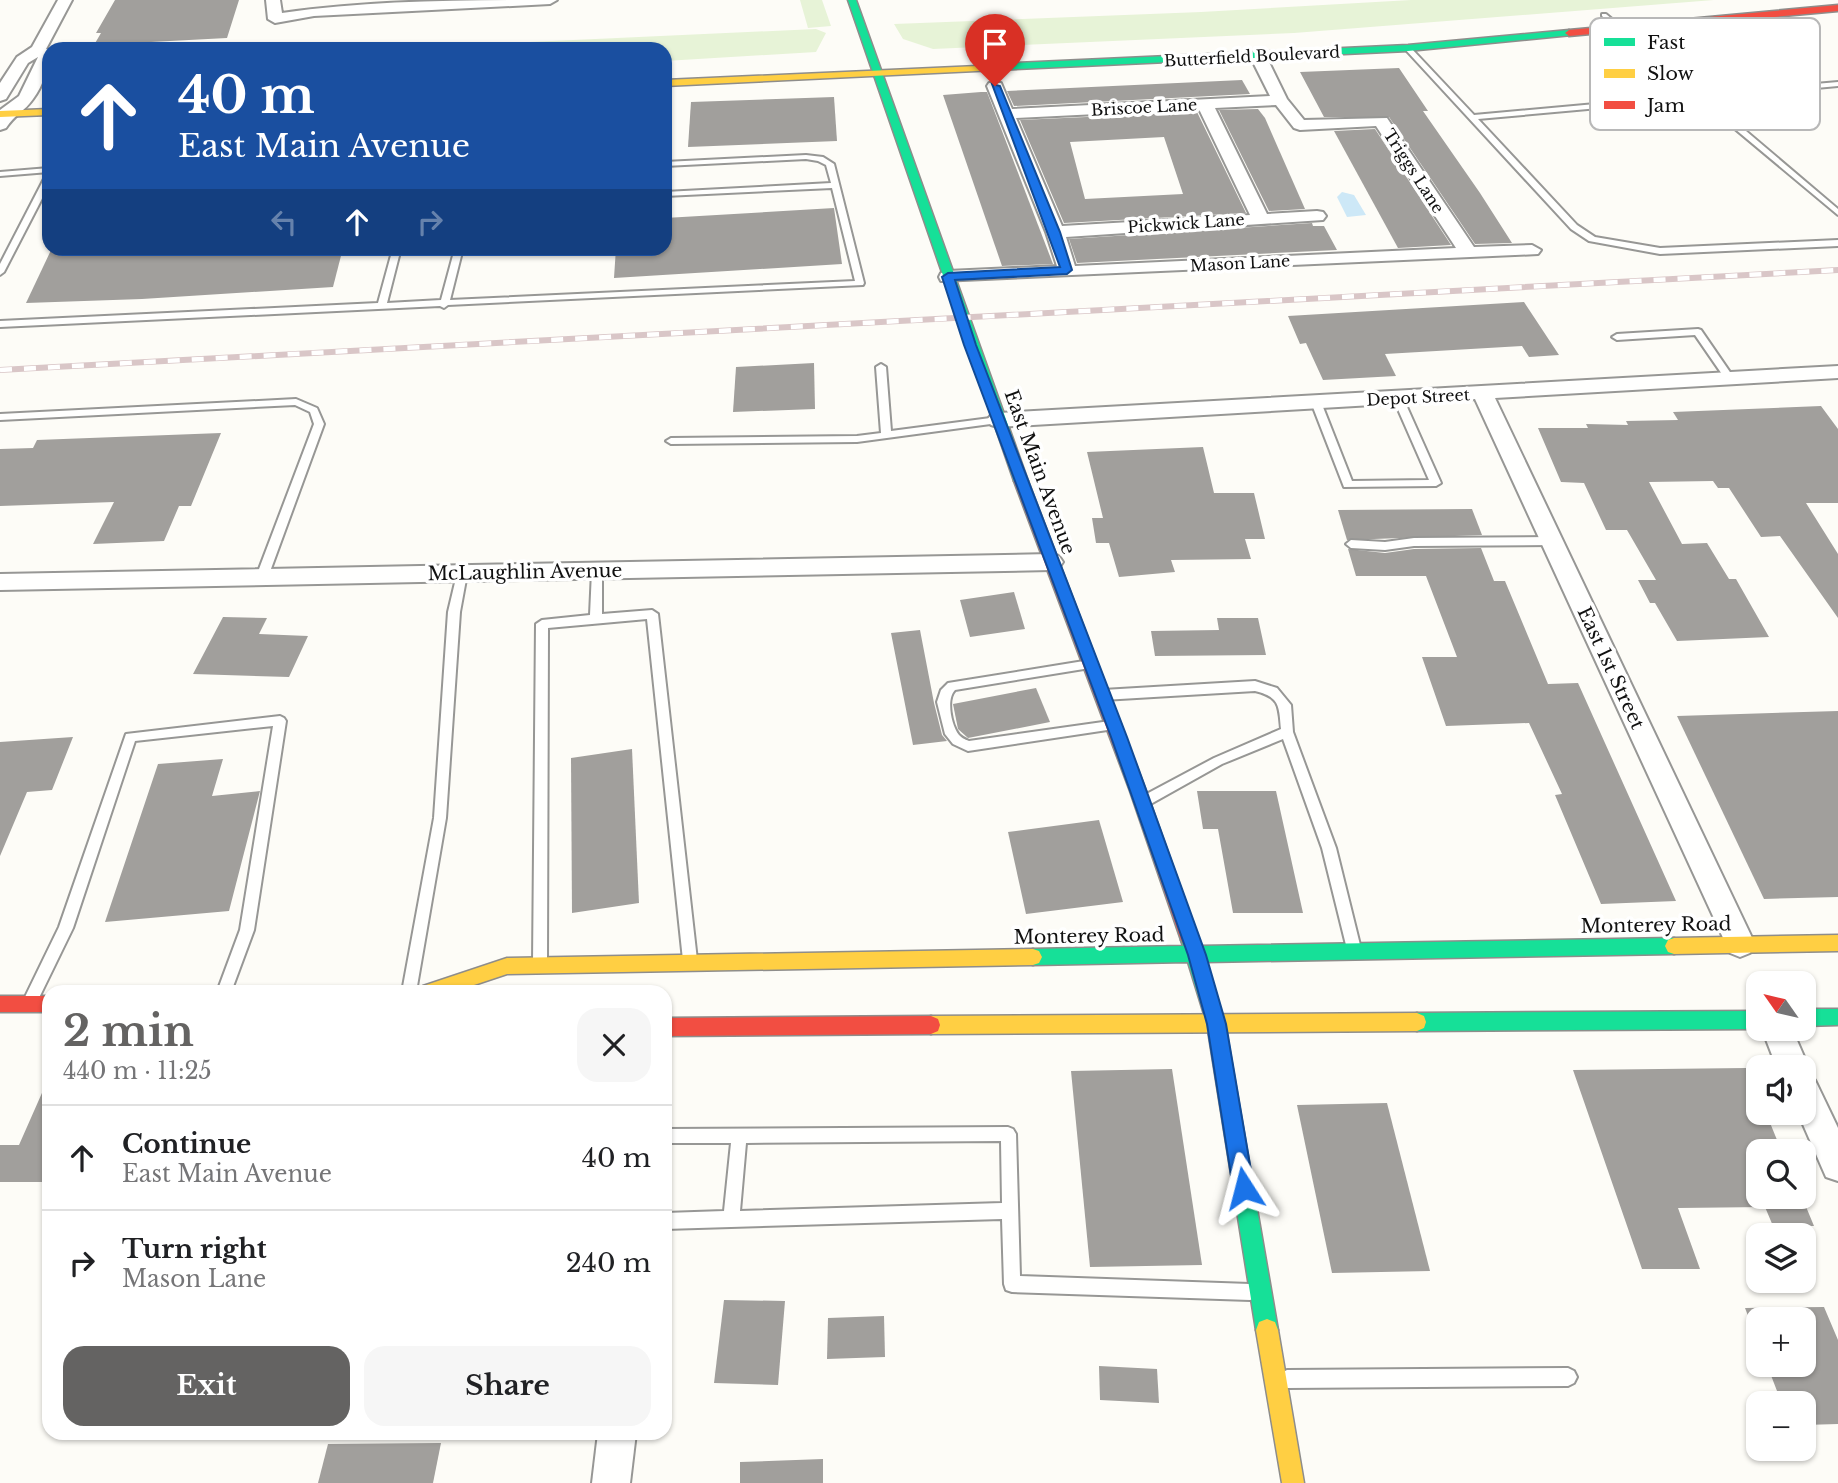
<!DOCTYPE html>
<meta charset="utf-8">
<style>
:root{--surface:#fff;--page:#f6f6f6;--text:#202124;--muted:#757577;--line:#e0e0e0;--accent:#646362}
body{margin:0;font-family:"Libre Baskerville",serif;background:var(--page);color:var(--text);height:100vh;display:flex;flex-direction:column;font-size:26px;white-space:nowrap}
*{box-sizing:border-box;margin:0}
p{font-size:23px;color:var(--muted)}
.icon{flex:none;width:38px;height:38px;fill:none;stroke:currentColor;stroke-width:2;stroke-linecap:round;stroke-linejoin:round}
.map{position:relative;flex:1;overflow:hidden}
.side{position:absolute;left:42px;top:985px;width:630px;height:455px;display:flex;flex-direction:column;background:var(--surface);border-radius:21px;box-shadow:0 2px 5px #0004}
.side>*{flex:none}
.top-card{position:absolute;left:42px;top:42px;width:630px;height:214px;border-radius:21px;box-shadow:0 2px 5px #0004;background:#1a4fa0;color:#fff;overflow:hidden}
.needle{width:46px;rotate:304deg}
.tools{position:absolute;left:1746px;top:971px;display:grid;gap:14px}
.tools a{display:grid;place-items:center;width:70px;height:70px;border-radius:14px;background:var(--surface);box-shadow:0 2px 5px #0004;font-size:35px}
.pin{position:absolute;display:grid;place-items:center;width:60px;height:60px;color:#fff;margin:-72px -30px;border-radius:50% 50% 50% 0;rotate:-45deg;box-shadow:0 0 7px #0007}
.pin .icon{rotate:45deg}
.me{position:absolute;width:77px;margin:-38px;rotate:351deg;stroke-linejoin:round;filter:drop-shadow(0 0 5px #0008)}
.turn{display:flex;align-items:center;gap:24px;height:147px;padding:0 21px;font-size:32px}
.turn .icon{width:91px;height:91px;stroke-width:2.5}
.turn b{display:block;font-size:49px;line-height:60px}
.lanes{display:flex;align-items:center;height:66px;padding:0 21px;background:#0003;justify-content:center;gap:35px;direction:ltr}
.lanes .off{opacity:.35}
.round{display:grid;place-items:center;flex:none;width:74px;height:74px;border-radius:21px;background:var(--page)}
.summary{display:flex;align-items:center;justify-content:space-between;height:119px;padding:0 21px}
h1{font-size:42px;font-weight:800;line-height:52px;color:var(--accent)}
.action{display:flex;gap:14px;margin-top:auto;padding:14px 21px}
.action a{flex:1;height:80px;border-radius:21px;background:var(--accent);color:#fff;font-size:28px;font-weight:800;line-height:80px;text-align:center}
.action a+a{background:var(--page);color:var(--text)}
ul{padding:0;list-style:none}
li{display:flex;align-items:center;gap:21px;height:105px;padding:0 21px;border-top:2px solid var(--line)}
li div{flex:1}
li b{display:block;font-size:26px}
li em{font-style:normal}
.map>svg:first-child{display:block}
.green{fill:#e7f3d7}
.water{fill:#cde8f7}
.building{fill:#a19f9c;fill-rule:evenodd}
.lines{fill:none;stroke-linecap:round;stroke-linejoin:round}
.lane-casing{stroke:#979795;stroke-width:4}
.street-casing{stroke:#979795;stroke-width:4}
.fast-casing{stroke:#8e8d8b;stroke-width:3}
.slow-casing{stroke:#8e8d8b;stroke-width:3}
.jam-casing{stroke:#8e8d8b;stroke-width:3}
.lane{fill:#fffffe;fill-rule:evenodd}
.street{fill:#fffffe;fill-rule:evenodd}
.fast{fill:#16e098;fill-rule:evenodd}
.slow{fill:#ffcf43;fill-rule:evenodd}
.jam{fill:#f24e42;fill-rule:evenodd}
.rail-casing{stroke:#d9c6c7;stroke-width:6}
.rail{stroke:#fff;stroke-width:4.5;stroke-dasharray:12;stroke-linecap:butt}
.route{fill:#1a73e8;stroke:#114b97;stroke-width:2}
.labels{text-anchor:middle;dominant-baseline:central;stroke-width:7;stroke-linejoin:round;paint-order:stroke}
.far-street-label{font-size:16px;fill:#111;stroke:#fff}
.street-label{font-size:19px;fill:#111;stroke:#fff}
.key{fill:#fff;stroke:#b8b8b8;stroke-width:2}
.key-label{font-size:19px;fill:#111}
</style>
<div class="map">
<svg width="1838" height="1483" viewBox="0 0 1838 1483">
<rect width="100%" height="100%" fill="#fdfcf7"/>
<g class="green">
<path d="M800,0H822L831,26L808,28Z"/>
<path d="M1411,0H1714L1294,33L933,49L903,39L894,24L1201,12Z"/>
<path d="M816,29L826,33L816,52L665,61V49H376Z"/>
</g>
<path class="water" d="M1342,192L1354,195L1366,215L1347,217L1337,197Z"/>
<g class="building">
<path d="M115,0H239L227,38L94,45L101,33H96Z"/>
<path d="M1399,68L1428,111H1423L1480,193L1512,243L1475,244L1389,117H1324L1300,72Z"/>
<path d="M1242,80L1250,94L1014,106L1007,91Z"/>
<path d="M981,92H987L1053,264L1002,266L943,95Z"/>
<path d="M834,97L837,141L688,147L691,102Z"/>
<path d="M1258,109L1265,118L1305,209L1269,211L1219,110Z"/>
<path d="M1197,112L1246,213L1064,223L1020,120ZM1164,137L1183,194L1085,199L1070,142Z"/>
<path d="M1375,129L1451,245L1398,248L1334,131Z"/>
<path d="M834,208L842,264L614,278L616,248H665V218Z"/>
<path d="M1312,223L1313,226H1324L1337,250L1077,263L1069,239Z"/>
<path d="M52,248H343L333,287L142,299L26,303Z"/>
<path d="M1524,302L1559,355L1529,357L1522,346L1385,354L1396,376L1323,380L1306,343L1300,344L1288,316Z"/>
<path d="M814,363L815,409L733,412L736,367Z"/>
<path d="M1821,406L1838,429V503H1806L1838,554V618L1780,536L1761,537L1729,488H1718L1713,481L1649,482L1682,544L1707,543L1729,579H1736L1769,637L1677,641L1655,603H1650L1638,580H1656L1627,530H1606L1584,483L1561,482L1538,428H1588L1586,424L1628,425L1626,421L1678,420L1673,412Z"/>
<path d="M221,433L191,506H179L164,541L93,544L114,502L0,506V449L33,448L37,440Z"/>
<path d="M1203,447L1214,493H1254L1265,539H1245L1251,559L1171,560L1175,572L1119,577L1109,543H1096L1092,518H1103L1087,452Z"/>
<path d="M1472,509L1482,535L1347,540L1338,510Z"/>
<path d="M1481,548L1494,581H1505L1548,684L1578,683L1676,901L1601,904L1555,795L1562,794L1529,723L1446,726L1422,657H1457L1426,576H1356L1348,549L1385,553L1414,549Z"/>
<path d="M1014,592L1025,629L970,637L960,600Z"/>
<path d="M223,617L267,618L259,634L308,636L289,677L193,674Z"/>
<path d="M1217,618H1258L1266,655L1155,656L1151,631L1219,630Z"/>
<path d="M920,630L934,703L942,735L947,741L913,745L891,633Z"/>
<path d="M1036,688L1050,722L968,738L958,729L953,704Z"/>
<path d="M1838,711V897L1764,899L1677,716Z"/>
<path d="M73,737L52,790L27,792L0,856V742Z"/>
<path d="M632,749L639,903L572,913L571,758Z"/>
<path d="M223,759L212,796L260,791L229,911L105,922L158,764Z"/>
<path d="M1197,791H1276L1303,913H1233L1218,829H1203Z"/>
<path d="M1099,820L1123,902L1026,914L1008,832Z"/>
<path d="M1746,1068L1759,1097V1113H1766L1782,1152H1759V1197H1802L1814,1226H1773L1765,1207L1678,1208L1700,1269H1642L1573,1070Z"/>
<path d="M1172,1069L1202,1265L1090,1267L1071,1071Z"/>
<path d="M49,1077V1182H0V1145H19Z"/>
<path d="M1387,1103L1430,1271L1332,1273L1297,1105Z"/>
<path d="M724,1300L785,1301L778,1385L714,1383Z"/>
<path d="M1824,1307L1838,1340V1424L1804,1425V1404H1782L1767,1365H1804V1320H1759V1344L1745,1308Z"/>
<path d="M884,1316L885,1357L827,1359L828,1318Z"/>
<path d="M1099,1366L1157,1369L1159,1403L1100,1400Z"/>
<path d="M441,1443L433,1483H318L328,1444Z"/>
<path d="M823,1459V1483H740V1462Z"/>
</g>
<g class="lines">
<defs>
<g id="lane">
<path d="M1602,14H1606L1702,94L1838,82V86L1707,98L1838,209V215L1699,99L1478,119L1577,225L1595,237L1660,248L1838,240V246L1660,254L1589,241L1571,229L1404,48L1410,47L1474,115L1694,95L1602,16Z"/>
<path d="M806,155L823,157L834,164L864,283L863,285L448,305L444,308L440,306L0,327V321L378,303L393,248H401L387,303L441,300L455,248H463L450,300L855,281L832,188L665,196V192L831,183L826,165L818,161L806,159L665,166V162Z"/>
<path d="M49,168V172L0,176V172Z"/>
<path d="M46,175H49V185L4,272L0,275V264Z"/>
<path d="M1698,329L1701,330L1734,378L1732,380H1726L1695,335L1617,340L1612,337L1617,334Z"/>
<path d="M881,364L886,367L891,431L998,417L1003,420L998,423L857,442L671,444L666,441L671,438L857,436L881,433L876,367Z"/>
<path d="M1398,395L1403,398L1441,483L1436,486L1344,487L1311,402L1316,399L1321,402L1352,481L1429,480L1393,398Z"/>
<path d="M296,399L317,408L324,424L268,577L262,581L256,577L314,424L310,412L295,405L0,420V414Z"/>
<path d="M1552,537L1557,541L1552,545L1414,546L1385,550L1351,548L1346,544L1351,540L1385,542L1414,538Z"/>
<path d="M597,567L602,571V614L652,610L658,614L697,960L695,964L690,966L685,964L683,960L647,619L548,628L547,963L545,967L540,969L535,967L533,963L536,624L542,620L590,615L592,571Z"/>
<path d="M462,570L467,574L460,612L446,818L416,992H402L434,818L448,612L457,574Z"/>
<path d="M1090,660L1096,664L1090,668L955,690C946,699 951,725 959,735C962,738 964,739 969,741L1110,721L1114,723L1116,726L1114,729L968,751L953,744L945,734L937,702L941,690L948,683Z"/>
<path d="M1255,681L1277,688L1291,705L1293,732L1336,848L1361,949L1359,953L1354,955L1349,953L1347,949L1322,848L1283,739L1222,764L1147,806H1139L1137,802L1139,798L1214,758L1281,729C1279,706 1280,697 1255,691L1103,700L1097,695L1103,690Z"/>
<path d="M280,716L284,718L286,721L254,930L231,992H217L240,930L273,726L135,741L73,928L37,1002L32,1003L27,1002L25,997L59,927L126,734Z"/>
<path d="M1008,1127L1013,1129L1016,1134L1020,1276L1250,1284L1256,1286L1258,1292L1256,1298L1250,1300L1012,1292L1006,1290L1004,1284L1002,1219L665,1229V1213L724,1211L731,1143H665V1129ZM1001,1141L1002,1203L740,1211L746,1143Z"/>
<path d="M1568,1368L1574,1371L1577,1377L1574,1383L1568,1386L1287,1388L1281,1385L1278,1379L1281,1373L1287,1370Z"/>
</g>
<g id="street">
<path d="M58,0H72L46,49L49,50C49,67 43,86 33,99C25,111 15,114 6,128L0,130V110L19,96L38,57L28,63L6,99L0,101V83L17,57L32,47Z"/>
<path d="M266,0H280L282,13C371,0 466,0 557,0L550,4L314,16L275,23L268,19Z"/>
<path d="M1258,51L1266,56L1287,99L1304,120L1387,118L1474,247L1532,245L1541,250L1538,254L941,281L939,277L941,273L948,271L1057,266L1046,232L987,86L989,83H1001L1012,109L1270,96L1250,56ZM1276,105L1294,128L1300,130L1376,126L1456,248L1075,266L1066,237L1323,220L1326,216L1323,212L1317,211L1267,214L1215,108ZM1199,109L1250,215L1062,226L1016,118Z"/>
<path d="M1838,366V378L1495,398L1755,944L1750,953L1740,957L1730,953L1475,399L998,427L991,425L987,420L991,415L998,413Z"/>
<path d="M1051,554L1059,556L1063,562L1059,568L1051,570L0,590V574Z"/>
<path d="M1762,1029H1792L1809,1068L1805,1076L1815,1080L1838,1128V1181L1826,1177L1798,1113H1804V1068H1777Z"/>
<path d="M598,1433H636L630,1483H592Z"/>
</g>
<g id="fast">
<path d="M848,0H856L1028,481L1026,484L1021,485L1014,481Z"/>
<path d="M1569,30L1573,33L1572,35L1408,51L997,70L992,67L997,64L1408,45Z"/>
<path d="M1190,932L1196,934L1201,946L1674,938L1680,940L1683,946L1680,952L1674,954L1206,962L1225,1024L1278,1330L1275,1338L1267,1341L1259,1338L1256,1330L1207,1024L1188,962L1033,965L1027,963L1024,957L1027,951L1033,949L1183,946L1181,940L1184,934Z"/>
<path d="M1804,1009H1838V1025L1804,1026Z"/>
<path d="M1759,1011V1029L1417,1031L1410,1028L1408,1022L1410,1016L1417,1013Z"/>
</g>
<g id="slow">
<path d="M1000,65V69L997,70L665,86V80Z"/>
<path d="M49,109V115L0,117V111Z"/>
<path d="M1838,935V951L1674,954L1668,952L1665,946L1668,940L1674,938Z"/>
<path d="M1033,949L1039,951L1042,957L1039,963L1033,965L507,974L453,992H420L423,986L507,958Z"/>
<path d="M1417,1013L1424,1016L1426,1022L1424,1028L1417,1031L931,1034L924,1031L922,1025L924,1019L931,1016Z"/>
<path d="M1267,1319L1275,1322L1278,1330L1304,1483H1282L1256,1330L1259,1322Z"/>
</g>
<g id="jam">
<path d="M1838,5V11L1569,36L1565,33L1569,30Z"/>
<path d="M1021,477L1028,481L1146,791L1199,940L1196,946L1190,948L1184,946L1181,940L1130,791L1014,481Z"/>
<rect x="0" y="996" width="49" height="16"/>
<path d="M931,1016L938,1019L940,1025L938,1031L931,1034L665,1036V1018Z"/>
</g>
</defs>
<use href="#lane" class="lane-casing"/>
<use href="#street" class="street-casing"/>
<use href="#fast" class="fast-casing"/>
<use href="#slow" class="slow-casing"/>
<use href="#jam" class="jam-casing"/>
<use href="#lane" class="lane"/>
<use href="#street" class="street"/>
<use href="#fast" class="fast"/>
<use href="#slow" class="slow"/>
<use href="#jam" class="jam"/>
<defs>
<path id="rail" d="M0,370L1838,270"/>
</defs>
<use href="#rail" class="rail-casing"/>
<use href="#rail" class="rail"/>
</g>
<path class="route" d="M992,84L1000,86L1060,232L1072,270L1067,274L955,280L976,345L1127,737L1206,955L1226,1024L1254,1188L1251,1195L1244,1198L1236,1195L1233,1188L1207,1024L1188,955L1111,737L964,345L942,277L948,273L1060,267Z"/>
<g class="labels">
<g class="far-street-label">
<text transform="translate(1252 56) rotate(-3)">Butterfield Boulevard</text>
<text transform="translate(1144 107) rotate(-3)">Briscoe Lane</text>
<text transform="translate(1414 171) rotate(57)">Triggs Lane</text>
<text transform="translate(1186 223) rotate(-4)">Pickwick Lane</text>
<text transform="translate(1240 263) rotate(-3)">Mason Lane</text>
<text transform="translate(1418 397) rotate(-3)">Depot Street</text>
</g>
<g class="street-label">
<text transform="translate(1040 472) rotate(70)">East Main Avenue</text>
<text transform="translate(525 572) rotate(-1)">McLaughlin Avenue</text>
<text transform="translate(1611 668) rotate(65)">East 1st Street</text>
<text transform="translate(1656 925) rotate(-1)">Monterey Road</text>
<text transform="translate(1089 936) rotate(-1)">Monterey Road</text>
</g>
</g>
<rect x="1590" y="18" width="230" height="112" rx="10" class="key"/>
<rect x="1604" y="38" width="31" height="8" fill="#16e098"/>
<rect x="1604" y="69" width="31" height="9" fill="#ffcf43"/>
<rect x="1604" y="101" width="31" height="8" fill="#f24e42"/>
<g class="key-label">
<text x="1647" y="49">Fast</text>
<text x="1647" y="80">Slow</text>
<text x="1647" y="112">Jam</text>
</g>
</svg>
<div class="tools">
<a><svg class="needle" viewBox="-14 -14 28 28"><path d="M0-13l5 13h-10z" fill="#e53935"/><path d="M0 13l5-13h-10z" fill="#757577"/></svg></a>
<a><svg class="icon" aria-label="sound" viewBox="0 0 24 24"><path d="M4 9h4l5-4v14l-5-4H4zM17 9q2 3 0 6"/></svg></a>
<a><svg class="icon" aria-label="search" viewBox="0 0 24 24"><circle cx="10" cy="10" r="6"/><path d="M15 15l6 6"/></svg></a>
<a><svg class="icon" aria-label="layers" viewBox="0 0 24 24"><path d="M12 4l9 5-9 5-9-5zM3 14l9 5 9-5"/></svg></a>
<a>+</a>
<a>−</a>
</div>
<div class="pin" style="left:995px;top:86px;background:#d93025"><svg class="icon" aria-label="arrive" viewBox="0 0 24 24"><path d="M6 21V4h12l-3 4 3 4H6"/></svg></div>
<svg class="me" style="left:1244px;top:1188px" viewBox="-20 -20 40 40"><path d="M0-17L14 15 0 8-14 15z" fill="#1a73e8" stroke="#fff" stroke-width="4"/></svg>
<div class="top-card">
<div class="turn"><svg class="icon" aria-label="ahead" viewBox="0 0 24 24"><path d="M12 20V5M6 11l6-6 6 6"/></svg><div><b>40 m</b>East Main Avenue</div></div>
<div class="lanes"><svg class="icon off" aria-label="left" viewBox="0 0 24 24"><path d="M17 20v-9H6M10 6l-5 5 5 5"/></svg><svg class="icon" aria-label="ahead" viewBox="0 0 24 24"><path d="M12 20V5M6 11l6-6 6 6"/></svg><svg class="icon off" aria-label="right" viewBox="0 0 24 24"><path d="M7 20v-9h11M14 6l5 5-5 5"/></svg></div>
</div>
<section class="side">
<div class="summary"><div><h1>2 min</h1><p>440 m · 11:25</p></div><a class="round"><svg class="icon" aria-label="close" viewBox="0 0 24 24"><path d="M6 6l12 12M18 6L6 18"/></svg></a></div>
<ul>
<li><svg class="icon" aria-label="ahead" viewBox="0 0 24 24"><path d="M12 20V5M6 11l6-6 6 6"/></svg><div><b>Continue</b><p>East Main Avenue</p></div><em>40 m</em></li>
<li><svg class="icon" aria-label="right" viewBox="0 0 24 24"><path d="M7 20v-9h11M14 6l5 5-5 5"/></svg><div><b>Turn right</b><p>Mason Lane</p></div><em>240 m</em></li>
</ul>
<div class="action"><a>Exit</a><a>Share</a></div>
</section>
</div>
